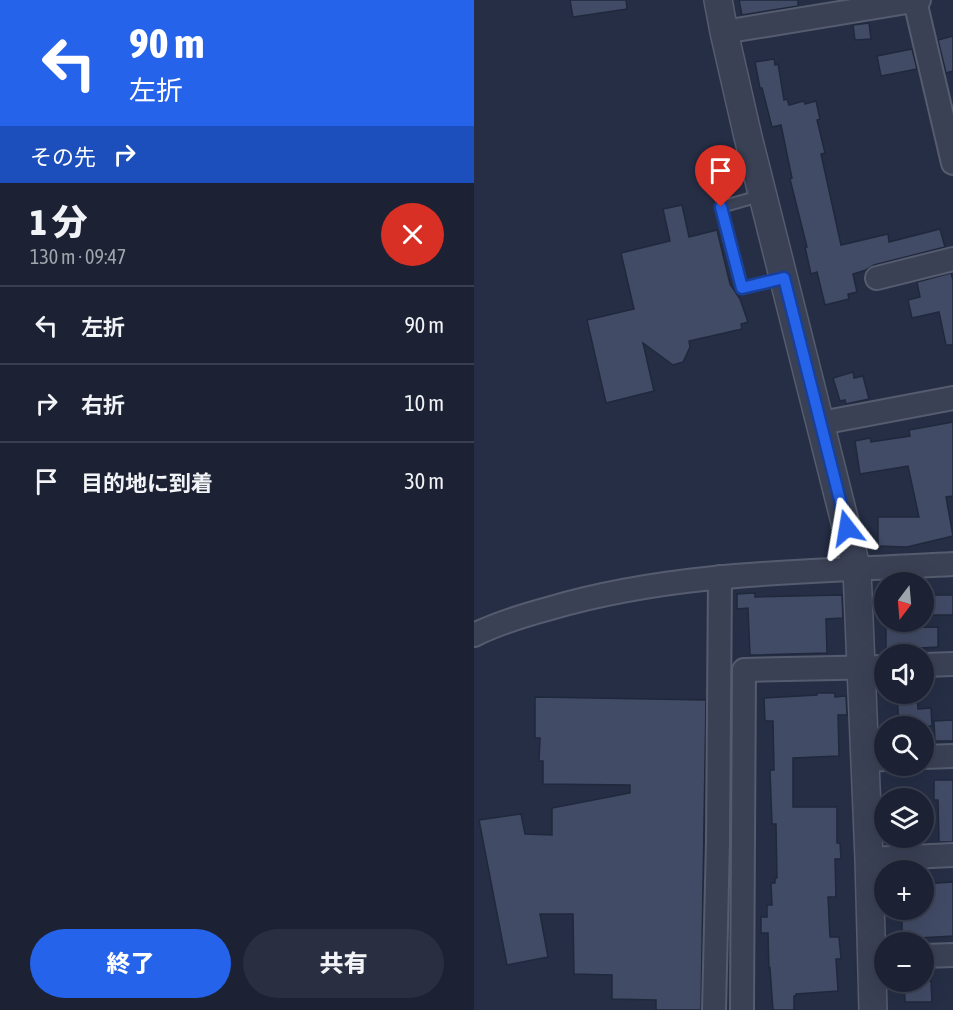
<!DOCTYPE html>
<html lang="ja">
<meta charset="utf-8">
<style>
:root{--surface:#1c2234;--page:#292f40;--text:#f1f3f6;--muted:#a0a4ac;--line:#3a3f4f;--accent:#2563eb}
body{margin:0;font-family:"Asap Condensed","Noto Sans JP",sans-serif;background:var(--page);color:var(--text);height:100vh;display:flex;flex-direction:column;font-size:22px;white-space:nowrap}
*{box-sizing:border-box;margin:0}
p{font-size:20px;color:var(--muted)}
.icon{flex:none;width:33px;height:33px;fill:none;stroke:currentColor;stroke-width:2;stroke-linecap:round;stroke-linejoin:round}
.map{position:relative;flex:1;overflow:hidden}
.details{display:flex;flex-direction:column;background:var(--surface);width:474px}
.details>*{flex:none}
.guide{background:#2563eb;color:#fff;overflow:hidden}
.needle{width:39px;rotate:196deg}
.tools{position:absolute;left:400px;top:572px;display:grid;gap:12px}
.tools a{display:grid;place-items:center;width:60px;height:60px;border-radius:50%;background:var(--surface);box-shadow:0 6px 24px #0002,0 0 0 2px var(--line);font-size:30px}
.pin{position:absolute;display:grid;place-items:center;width:51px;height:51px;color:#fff;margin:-62px -26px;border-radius:50% 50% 50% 0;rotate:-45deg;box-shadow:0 0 6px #0007}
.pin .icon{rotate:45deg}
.me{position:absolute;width:66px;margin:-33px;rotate:346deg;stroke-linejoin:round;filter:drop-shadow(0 0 4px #0008)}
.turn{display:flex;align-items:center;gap:21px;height:126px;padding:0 30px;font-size:27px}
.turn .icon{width:78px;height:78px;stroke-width:2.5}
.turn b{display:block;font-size:42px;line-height:51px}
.then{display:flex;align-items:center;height:57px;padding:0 30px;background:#0003;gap:12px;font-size:22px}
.round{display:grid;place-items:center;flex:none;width:63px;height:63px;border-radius:32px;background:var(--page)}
.headline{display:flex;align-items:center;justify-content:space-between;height:102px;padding:0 30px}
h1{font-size:36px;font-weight:800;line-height:45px}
.primary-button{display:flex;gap:12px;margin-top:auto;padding:12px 30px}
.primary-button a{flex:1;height:69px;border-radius:36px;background:var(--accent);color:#fff;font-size:24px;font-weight:800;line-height:69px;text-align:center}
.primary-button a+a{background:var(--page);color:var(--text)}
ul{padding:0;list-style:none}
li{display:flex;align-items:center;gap:18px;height:78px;padding:0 30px;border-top:2px solid var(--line)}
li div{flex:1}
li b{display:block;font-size:22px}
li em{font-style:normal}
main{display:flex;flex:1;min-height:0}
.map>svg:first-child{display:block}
.building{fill:#424b66;stroke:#20283c;stroke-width:1.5}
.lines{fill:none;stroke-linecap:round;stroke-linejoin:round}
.service-casing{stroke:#555c6f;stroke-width:14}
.minor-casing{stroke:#555c6f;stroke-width:26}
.tertiary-casing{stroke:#555c6f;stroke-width:30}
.service{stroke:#3a4155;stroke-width:10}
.minor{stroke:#3a4155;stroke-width:22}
.tertiary{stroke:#3a4155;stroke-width:27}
.route-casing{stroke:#184099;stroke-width:15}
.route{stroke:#2563eb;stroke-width:10}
</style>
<main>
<section class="details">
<div class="guide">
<div class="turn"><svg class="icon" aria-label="left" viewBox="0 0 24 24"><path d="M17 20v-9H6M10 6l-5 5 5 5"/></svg><div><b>90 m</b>左折</div></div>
<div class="then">その先<svg class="icon" aria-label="right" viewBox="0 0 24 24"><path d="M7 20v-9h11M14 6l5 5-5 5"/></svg></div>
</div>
<div class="headline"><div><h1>1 分</h1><p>130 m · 09:47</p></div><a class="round" style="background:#d93025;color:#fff"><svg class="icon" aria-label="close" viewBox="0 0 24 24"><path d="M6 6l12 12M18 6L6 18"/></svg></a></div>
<ul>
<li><svg class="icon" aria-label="left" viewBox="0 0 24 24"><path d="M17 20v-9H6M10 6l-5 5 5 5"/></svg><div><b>左折</b></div><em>90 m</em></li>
<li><svg class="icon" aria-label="right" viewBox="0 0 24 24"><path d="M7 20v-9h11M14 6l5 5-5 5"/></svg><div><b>右折</b></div><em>10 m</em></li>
<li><svg class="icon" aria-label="arrive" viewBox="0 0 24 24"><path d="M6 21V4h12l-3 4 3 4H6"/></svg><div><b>目的地に到着</b></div><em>30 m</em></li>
</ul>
<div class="primary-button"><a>終了</a><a>共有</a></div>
</section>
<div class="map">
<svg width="479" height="1010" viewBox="0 0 479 1010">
<rect width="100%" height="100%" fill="#252e45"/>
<g class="building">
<path d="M96,0H152L153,9L99,17Z"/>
<path d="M265,0H324V6L268,15Z"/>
<path d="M395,23L397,39L381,40L379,25Z"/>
<path d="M479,36V71L472,73L464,40Z"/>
<path d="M438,49L443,69L407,76L403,56Z"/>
<path d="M300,59L301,65L304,64L310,100L313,99L315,105L330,101L331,104L342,101L346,119L343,120L351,153L347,154L367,245L414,234L415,242L466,229L471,247L400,265L392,270L379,274L383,292L374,294L375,299L351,305L343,272L337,274L331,247H333L316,179L318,178L307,125L298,127L288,88H286L281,62Z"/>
<path d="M208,205L215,237L243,230L256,284L266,299L274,322L267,324L268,329L215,341L216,347L209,362L199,365L169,343L180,391L132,403L113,320L160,309L147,253L196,241L189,209Z"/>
<path d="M477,273L479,280V345H472L465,312L438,318L434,300L446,297L443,282Z"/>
<path d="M379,372L380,378L389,376L395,399L372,404L371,400L366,401L359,378Z"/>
<path d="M479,422V496L472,497L479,536L433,547L404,546V517H445L434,466L386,474L381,441L396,438L397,442L436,436L435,430Z"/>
<path d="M281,593V597L368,595L369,618L352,619L353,653L276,655L274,608L263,609V594Z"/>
<path d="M451,595H479V615H452Z"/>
<path d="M464,627V647L412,650V628Z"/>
<path d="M343,693H361V697L372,696L373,715H364L365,756L319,758V807H363V843H366L367,859H361L362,897H354L356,937H365L367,959H362L364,991L322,994V996H320V1010H299L296,968L295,969L294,933H287V917H293V905H298L297,883H301V878H303L302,824H298L296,770H300L299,721H291L290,698L343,695Z"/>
<path d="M423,693H443L444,709L457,708L458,726H425Z"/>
<path d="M61,697L232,700L227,1010H182V1000L138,999V975L100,974L99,914H66L74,957L33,965L5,820L47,814L51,834L78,835V808L156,793V785L69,784V761H65L66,738H61Z"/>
<path d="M479,720V741H461L460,721Z"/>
<path d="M460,780H479V842H465L464,800H460Z"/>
<path d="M479,882V936L428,939V909H450V884Z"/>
<path d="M430,981H457L458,1002H431Z"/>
</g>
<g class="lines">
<defs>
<path id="service" d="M289,195L247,207L268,288L310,278"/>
<g id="minor">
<path d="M441,1L479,163"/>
<path d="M250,32L445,0"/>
<path d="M403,278L479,259"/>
<path d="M347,423L479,398"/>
<path d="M0,635C24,623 51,615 77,608C207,570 345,572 479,564"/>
<path d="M450,665L479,664"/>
<path d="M450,757L479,756"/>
<path d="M391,760L411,759"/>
<path d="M395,859L479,855"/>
<path d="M450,956L479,955"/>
<path d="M240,1010L244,841L246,577"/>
<path d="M268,1010L270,670L411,667"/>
</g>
<path id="tertiary" d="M244,0L250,32L274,137L383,570L395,859L399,1010"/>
</defs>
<use href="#service" class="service-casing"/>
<use href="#minor" class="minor-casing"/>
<use href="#tertiary" class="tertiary-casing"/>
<use href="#service" class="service"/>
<use href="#minor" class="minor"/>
<use href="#tertiary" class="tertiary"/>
</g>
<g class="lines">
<defs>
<path id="route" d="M247,207L268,288L310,278L373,528"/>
</defs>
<use href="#route" class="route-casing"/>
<use href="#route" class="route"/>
</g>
</svg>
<div class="tools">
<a><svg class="needle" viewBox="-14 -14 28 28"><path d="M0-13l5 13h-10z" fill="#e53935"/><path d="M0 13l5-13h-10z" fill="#a0a4ac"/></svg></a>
<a><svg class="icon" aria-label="sound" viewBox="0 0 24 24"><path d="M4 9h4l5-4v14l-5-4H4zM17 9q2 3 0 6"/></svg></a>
<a><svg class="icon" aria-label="search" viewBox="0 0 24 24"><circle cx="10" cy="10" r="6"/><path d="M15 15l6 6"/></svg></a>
<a><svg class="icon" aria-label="layers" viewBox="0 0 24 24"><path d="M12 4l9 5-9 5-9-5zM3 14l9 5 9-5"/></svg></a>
<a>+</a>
<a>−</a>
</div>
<div class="pin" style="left:247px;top:207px;background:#d93025"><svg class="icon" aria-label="arrive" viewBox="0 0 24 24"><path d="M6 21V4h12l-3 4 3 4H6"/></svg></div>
<svg class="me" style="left:373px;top:528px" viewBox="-20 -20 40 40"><path d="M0-17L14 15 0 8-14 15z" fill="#2563eb" stroke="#fff" stroke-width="4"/></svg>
</div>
</main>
